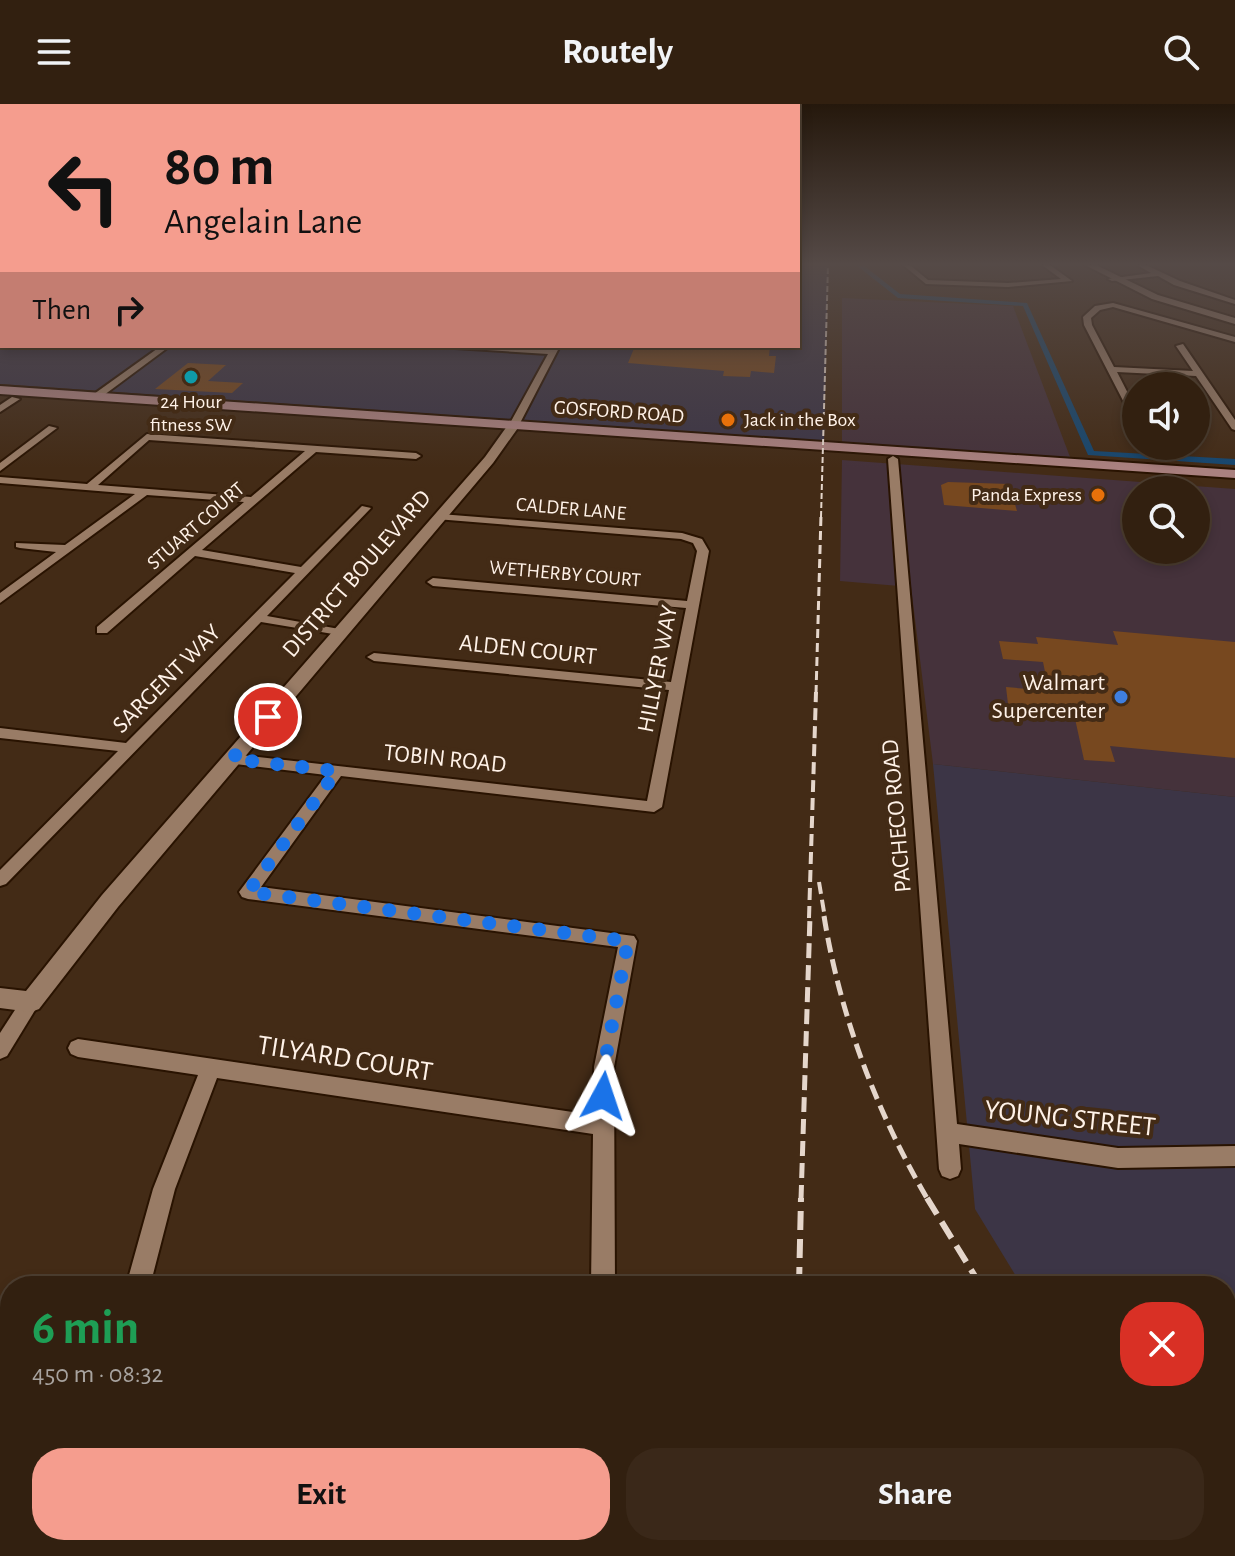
<!DOCTYPE html>
<meta charset="utf-8">
<style>
:root{--surface:#322010;--page:#3a2819;--text:#f1f3f6;--muted:#a8a39f;--line:#4d3e30;--accent:#f59d8e}
body{margin:0;font-family:"Alegreya Sans",sans-serif;background:var(--page);color:var(--text);height:100vh;display:flex;flex-direction:column;font-size:30px;white-space:nowrap}
*{box-sizing:border-box;margin:0}
p{font-size:26px;color:var(--muted)}
.icon{flex:none;width:44px;height:44px;fill:none;stroke:currentColor;stroke-width:2;stroke-linecap:round;stroke-linejoin:round}
.map{position:relative;flex:1;overflow:hidden}
.details{position:absolute;left:0px;top:1172px;width:1236px;height:280px;display:flex;flex-direction:column;background:var(--surface);border-radius:32px 32px 0 0;box-shadow:0 4px 12px #0003,0 0 0 2px var(--line)}
.details>*{flex:none}
.guide{position:absolute;left:0px;top:0px;width:800px;height:244px;box-shadow:0 4px 12px #0003,0 0 0 2px var(--line);background:#f59d8e;color:#111;overflow:hidden}
.controls{position:absolute;left:1122px;top:268px;display:grid;gap:16px}
.controls a{display:grid;place-items:center;width:88px;height:88px;border-radius:50%;background:var(--surface);box-shadow:0 4px 12px #0003,0 0 0 2px var(--line);font-size:40px}
.pin{position:absolute;display:grid;place-items:center;width:68px;height:68px;color:#fff;margin:-34px;border:4px solid #fff;border-radius:50%;box-shadow:0 2px 8px #0007}
.me{position:absolute;width:88px;margin:-44px;rotate:5deg;stroke-linejoin:round;filter:drop-shadow(0 0 6px #0008)}
.turn{display:flex;align-items:center;gap:28px;height:168px;padding:0 32px;font-size:36px}
.turn .icon{width:104px;height:104px;stroke-width:2.5}
.turn b{display:block;font-size:56px;line-height:68px}
.then{display:flex;align-items:center;height:76px;padding:0 32px;background:#0003;gap:16px;font-size:30px}
.round{display:grid;place-items:center;flex:none;width:84px;height:84px;border-radius:32px;background:var(--page)}
.head{display:flex;align-items:center;justify-content:space-between;height:136px;padding:0 32px}
h1{font-size:48px;font-weight:600;line-height:60px;color:#1e9e55}
.button{display:flex;gap:16px;margin-top:auto;padding:16px 32px}
.button a{flex:1;height:92px;border-radius:32px;background:var(--accent);color:#111;font-size:32px;font-weight:600;line-height:92px;text-align:center}
.button a+a{background:var(--page);color:var(--text)}
header{display:flex;justify-content:space-between;align-items:center;height:104px;padding:0 32px;background:var(--surface);font-size:36px;font-weight:600}
.map>svg:first-child{display:block}
.commercial{fill:#45323b;fill-rule:evenodd}
.industrial{fill:#3c3546}
.lines{fill:none;stroke-linecap:round;stroke-linejoin:round}
.canal{fill:#17476f;fill-rule:evenodd}
.building{fill:#77481f}
.minor-casing{stroke:#291301;stroke-width:4}
.tertiary-casing{stroke:#291301;stroke-width:4}
.secondary-casing{stroke:#291301;stroke-width:4}
.minor{fill:#997c66;fill-rule:evenodd}
.tertiary{fill:#997c66;fill-rule:evenodd}
.secondary{fill:#aa817f;fill-rule:evenodd}
.rail-far4{stroke:#e5d6cb;stroke-width:2;stroke-dasharray:6 3;stroke-linecap:butt}
.rail-far3{stroke:#e5d6cb;stroke-width:3;stroke-dasharray:9 5;stroke-linecap:butt}
.rail-far2{stroke:#e5d6cb;stroke-width:4;stroke-dasharray:12 6;stroke-linecap:butt}
.rail-far1{stroke:#e5d6cb;stroke-width:5;stroke-dasharray:15 7;stroke-linecap:butt}
.rail{stroke:#e5d6cb;stroke-width:6;stroke-dasharray:19 9;stroke-linecap:butt}
.route{stroke:#1a73e8;stroke-width:14;stroke-dasharray:0 25.2}
.culture-dot{fill:#0f9aa8;stroke:#432b16;stroke-width:3}
.food-dot{fill:#e8710a;stroke:#432b16;stroke-width:3}
.shop-dot{fill:#3f7fe0;stroke:#432b16;stroke-width:3}
.labels{text-anchor:middle;dominant-baseline:central;stroke-width:8;stroke-linejoin:round;paint-order:stroke}
.far-poi-label{font-size:20px;fill:#fff2e8;stroke:#432b16}
.far-street-label{font-size:20px;fill:#fff2e8;stroke:#432b16}
.street-label{font-size:24px;fill:#fff2e8;stroke:#432b16}
.poi-label{font-size:24px;fill:#fff2e8;stroke:#432b16;text-anchor:end}
.near-street-label{font-size:28px;fill:#fff2e8;stroke:#432b16}
</style>
<header><svg class="icon" aria-label="menu" viewBox="0 0 24 24"><path d="M4 6h16M4 12h16M4 18h16"/></svg>Routely<svg class="icon" aria-label="search" viewBox="0 0 24 24"><circle cx="10" cy="10" r="6"/><path d="M15 15l6 6"/></svg></header>
<div class="map">
<svg width="1235" height="1452" viewBox="0 0 1235 1452">
<rect width="100%" height="100%" fill="#432b16"/>
<g class="commercial">
<path d="M842,194L1013,202L1070,353L842,342Z"/>
<path d="M842,356L1235,385V693L933,660L911,483L840,477ZM1136,386H1196V446H1136Z"/>
</g>
<g class="industrial">
<path d="M798,161H828L824,337L0,280V244L3,242H798Z"/>
<path d="M933,660L1235,693V1421L1226,1411V1182H1022L975,1105Z"/>
</g>
<g class="lines">
<g class="canal">
<path d="M856,161H863L900,190L1027,199L1094,347L1235,355V361L1088,351L1023,202L898,194Z"/>
<path d="M2,175V179L0,180V176Z"/>
</g>
</g>
<g class="building">
<path d="M635,242H770L769,252H776L774,269L751,267L750,273L723,272L724,267L628,259Z"/>
<path d="M188,259L226,261L208,277L243,279L232,289L155,285Z"/>
<path d="M948,378L1009,380L1017,407L944,401L941,381Z"/>
<path d="M1113,527L1235,538V654L1110,642L1115,658L1084,656L1074,610L1055,608L1054,604L1008,600L1006,583L1049,587L1043,558L1003,555L999,537L1038,540L1036,533L1118,541Z"/>
</g>
<g class="lines">
<defs>
<g id="minor">
<path d="M903,161H910L928,176L1008,179L1061,175L1042,161H1050L1072,177L1008,183L926,180Z"/>
<path d="M1137,161H1146L1180,177L1235,196V200L1174,181L1158,172L1112,177L1108,175L1151,169Z"/>
<rect x="0" y="162" width="2" height="4"/>
<path d="M1113,199L1235,233V238L1113,203L1100,206L1091,214L1092,221L1114,263L1193,267L1176,242L1183,240L1235,316V326L1232,325L1196,272L1117,268L1136,305V317L1133,316L1084,221L1083,213L1095,202Z"/>
<path d="M161,242H170L100,294H94V290Z"/>
<path d="M451,242L550,245L552,242H560L519,321L514,324L509,321L548,250L455,244Z"/>
<path d="M12,293L20,295L0,308V301Z"/>
<path d="M49,322L57,324L0,367V359Z"/>
<path d="M147,330L416,349L421,352L416,355L316,348L202,446L301,463L362,402L371,404L267,512L345,526V532L261,518L6,780L0,782V766L118,647L0,634V624L126,639L295,469L195,452L107,529H97V523L244,398L147,391L0,499V489L56,448L20,444L16,443V439L65,441L135,390L0,379V373L87,380ZM149,336L305,347L251,393L98,381Z"/>
<path d="M893,352L898,355L957,1020L1118,1044L1235,1042V1062L1118,1064L959,1040L961,1065L958,1072L950,1075L942,1072L939,1065L888,355Z"/>
<path d="M440,410L682,429L702,435L709,447L662,703L654,708L341,672L261,783L634,832L637,837L614,963L615,1182H591L593,1030L217,974L175,1085L150,1182H126L153,1085L198,971L78,953L71,950L68,944L71,938L78,935L593,1011L594,963L618,843L248,795L242,793L239,788L326,671L227,659L225,655L232,650L647,697L669,586L374,557L367,553L374,549L671,578L686,504L433,482L427,478L433,474L687,497L697,447L693,439L681,435L436,415L435,413Z"/>
<path d="M31,890L38,892L40,898L7,952L0,955V929L24,892Z"/>
<rect x="91" y="1442" width="28" height="10"/>
<path d="M570,1442H598L596,1452H568Z"/>
</g>
<g id="tertiary">
<path d="M1085,161H1096L1158,191L1235,214V220L1152,195Z"/>
<path d="M510,318L520,321L493,359L118,803L39,905L31,908L0,904V884L26,887L102,791L485,353Z"/>
</g>
<path id="secondary" d="M0,282L1235,366V374L0,290Z"/>
</defs>
<use href="#minor" class="minor-casing"/>
<use href="#tertiary" class="tertiary-casing"/>
<use href="#secondary" class="secondary-casing"/>
<use href="#minor" class="minor"/>
<use href="#tertiary" class="tertiary"/>
<use href="#secondary" class="secondary"/>
<path class="rail-far4" d="M821,413L828,161"/>
<path class="rail-far3" d="M816,590L821,411"/>
<g class="rail-far2">
<path d="M819,778L825,814"/>
<path d="M809,814L816,588"/>
</g>
<g class="rail-far1">
<path d="M824,812C840,912 877,1009 928,1096"/>
<path d="M801,1096L810,812"/>
</g>
<g class="rail">
<path d="M927,1094L981,1182"/>
<path d="M799,1182L801,1094"/>
<path d="M1195,1442L1205,1452"/>
<path d="M791,1452L792,1442"/>
</g>
</g>
<linearGradient id="sky" x2="0" y2="1"><stop stop-color="#25180c"/><stop offset="0.44" stop-color="#554a47"/><stop offset="1" stop-color="#554a47" stop-opacity="0"/></linearGradient>
<rect width="1235" height="364" fill="url(#sky)"/>
<g class="lines">
<path class="route" d="M268,613L232,655L337,667L248,788L628,837L604,963L603,992"/>
</g>
<circle class="culture-dot" cx="191" cy="273" r="8"/>
<g class="food-dot">
<circle cx="728" cy="316" r="8"/>
<circle cx="1098" cy="391" r="8"/>
</g>
<circle class="shop-dot" cx="1121" cy="593" r="8"/>
<g class="labels">
<g class="far-poi-label">
<text x="191" y="298">24 Hour<tspan x="191" dy="23">fitness SW</tspan></text>
<text x="744" y="316" text-anchor="start">Jack in the Box</text>
<text x="1082" y="391" text-anchor="end">Panda Express</text>
</g>
<g class="far-street-label">
<text transform="translate(619 308) rotate(4)">GOSFORD ROAD</text>
<text transform="translate(571 405) rotate(5)">CALDER LANE</text>
<text transform="translate(196 422) rotate(-41)">STUART COURT</text>
<text transform="translate(565 470) rotate(5)">WETHERBY COURT</text>
</g>
<g class="street-label">
<text transform="translate(357 470) rotate(-49)">DISTRICT BOULEVARD</text>
<text transform="translate(528 546) rotate(6)">ALDEN COURT</text>
<text transform="translate(658 565) rotate(-79)">HILLYER WAY</text>
<text transform="translate(167 575) rotate(-45)">SARGENT WAY</text>
<text transform="translate(445 655) rotate(6)">TOBIN ROAD</text>
<text transform="translate(897 712) rotate(-95)">PACHECO ROAD</text>
</g>
<g class="poi-label">
<text x="1105" y="579">Walmart<tspan x="1105" dy="28">Supercenter</tspan></text>
</g>
<g class="near-street-label">
<text transform="translate(345 955) rotate(9)">TILYARD COURT</text>
<text transform="translate(1070 1015) rotate(6)">YOUNG STREET</text>
</g>
</g>
</svg>
<div class="controls">
<a><svg class="icon" aria-label="sound" viewBox="0 0 24 24"><path d="M4 9h4l5-4v14l-5-4H4zM17 9q2 3 0 6"/></svg></a>
<a><svg class="icon" aria-label="search" viewBox="0 0 24 24"><circle cx="10" cy="10" r="6"/><path d="M15 15l6 6"/></svg></a>
</div>
<div class="pin" style="left:268px;top:613px;background:#d93025"><svg class="icon" aria-label="arrive" viewBox="0 0 24 24"><path d="M6 21V4h12l-3 4 3 4H6"/></svg></div>
<svg class="me" style="left:603px;top:992px" viewBox="-20 -20 40 40"><path d="M0-17L14 15 0 8-14 15z" fill="#1a73e8" stroke="#fff" stroke-width="4"/></svg>
<div class="guide">
<div class="turn"><svg class="icon" aria-label="left" viewBox="0 0 24 24"><path d="M17 20v-9H6M10 6l-5 5 5 5"/></svg><div><b>80 m</b>Angelain Lane</div></div>
<div class="then">Then<svg class="icon" aria-label="right" viewBox="0 0 24 24"><path d="M7 20v-9h11M14 6l5 5-5 5"/></svg></div>
</div>
<section class="details">
<div class="head"><div><h1>6 min</h1><p>450 m · 08:32</p></div><a class="round" style="background:#d93025;color:#fff"><svg class="icon" aria-label="close" viewBox="0 0 24 24"><path d="M6 6l12 12M18 6L6 18"/></svg></a></div>
<div class="button"><a>Exit</a><a>Share</a></div>
</section>
</div>
